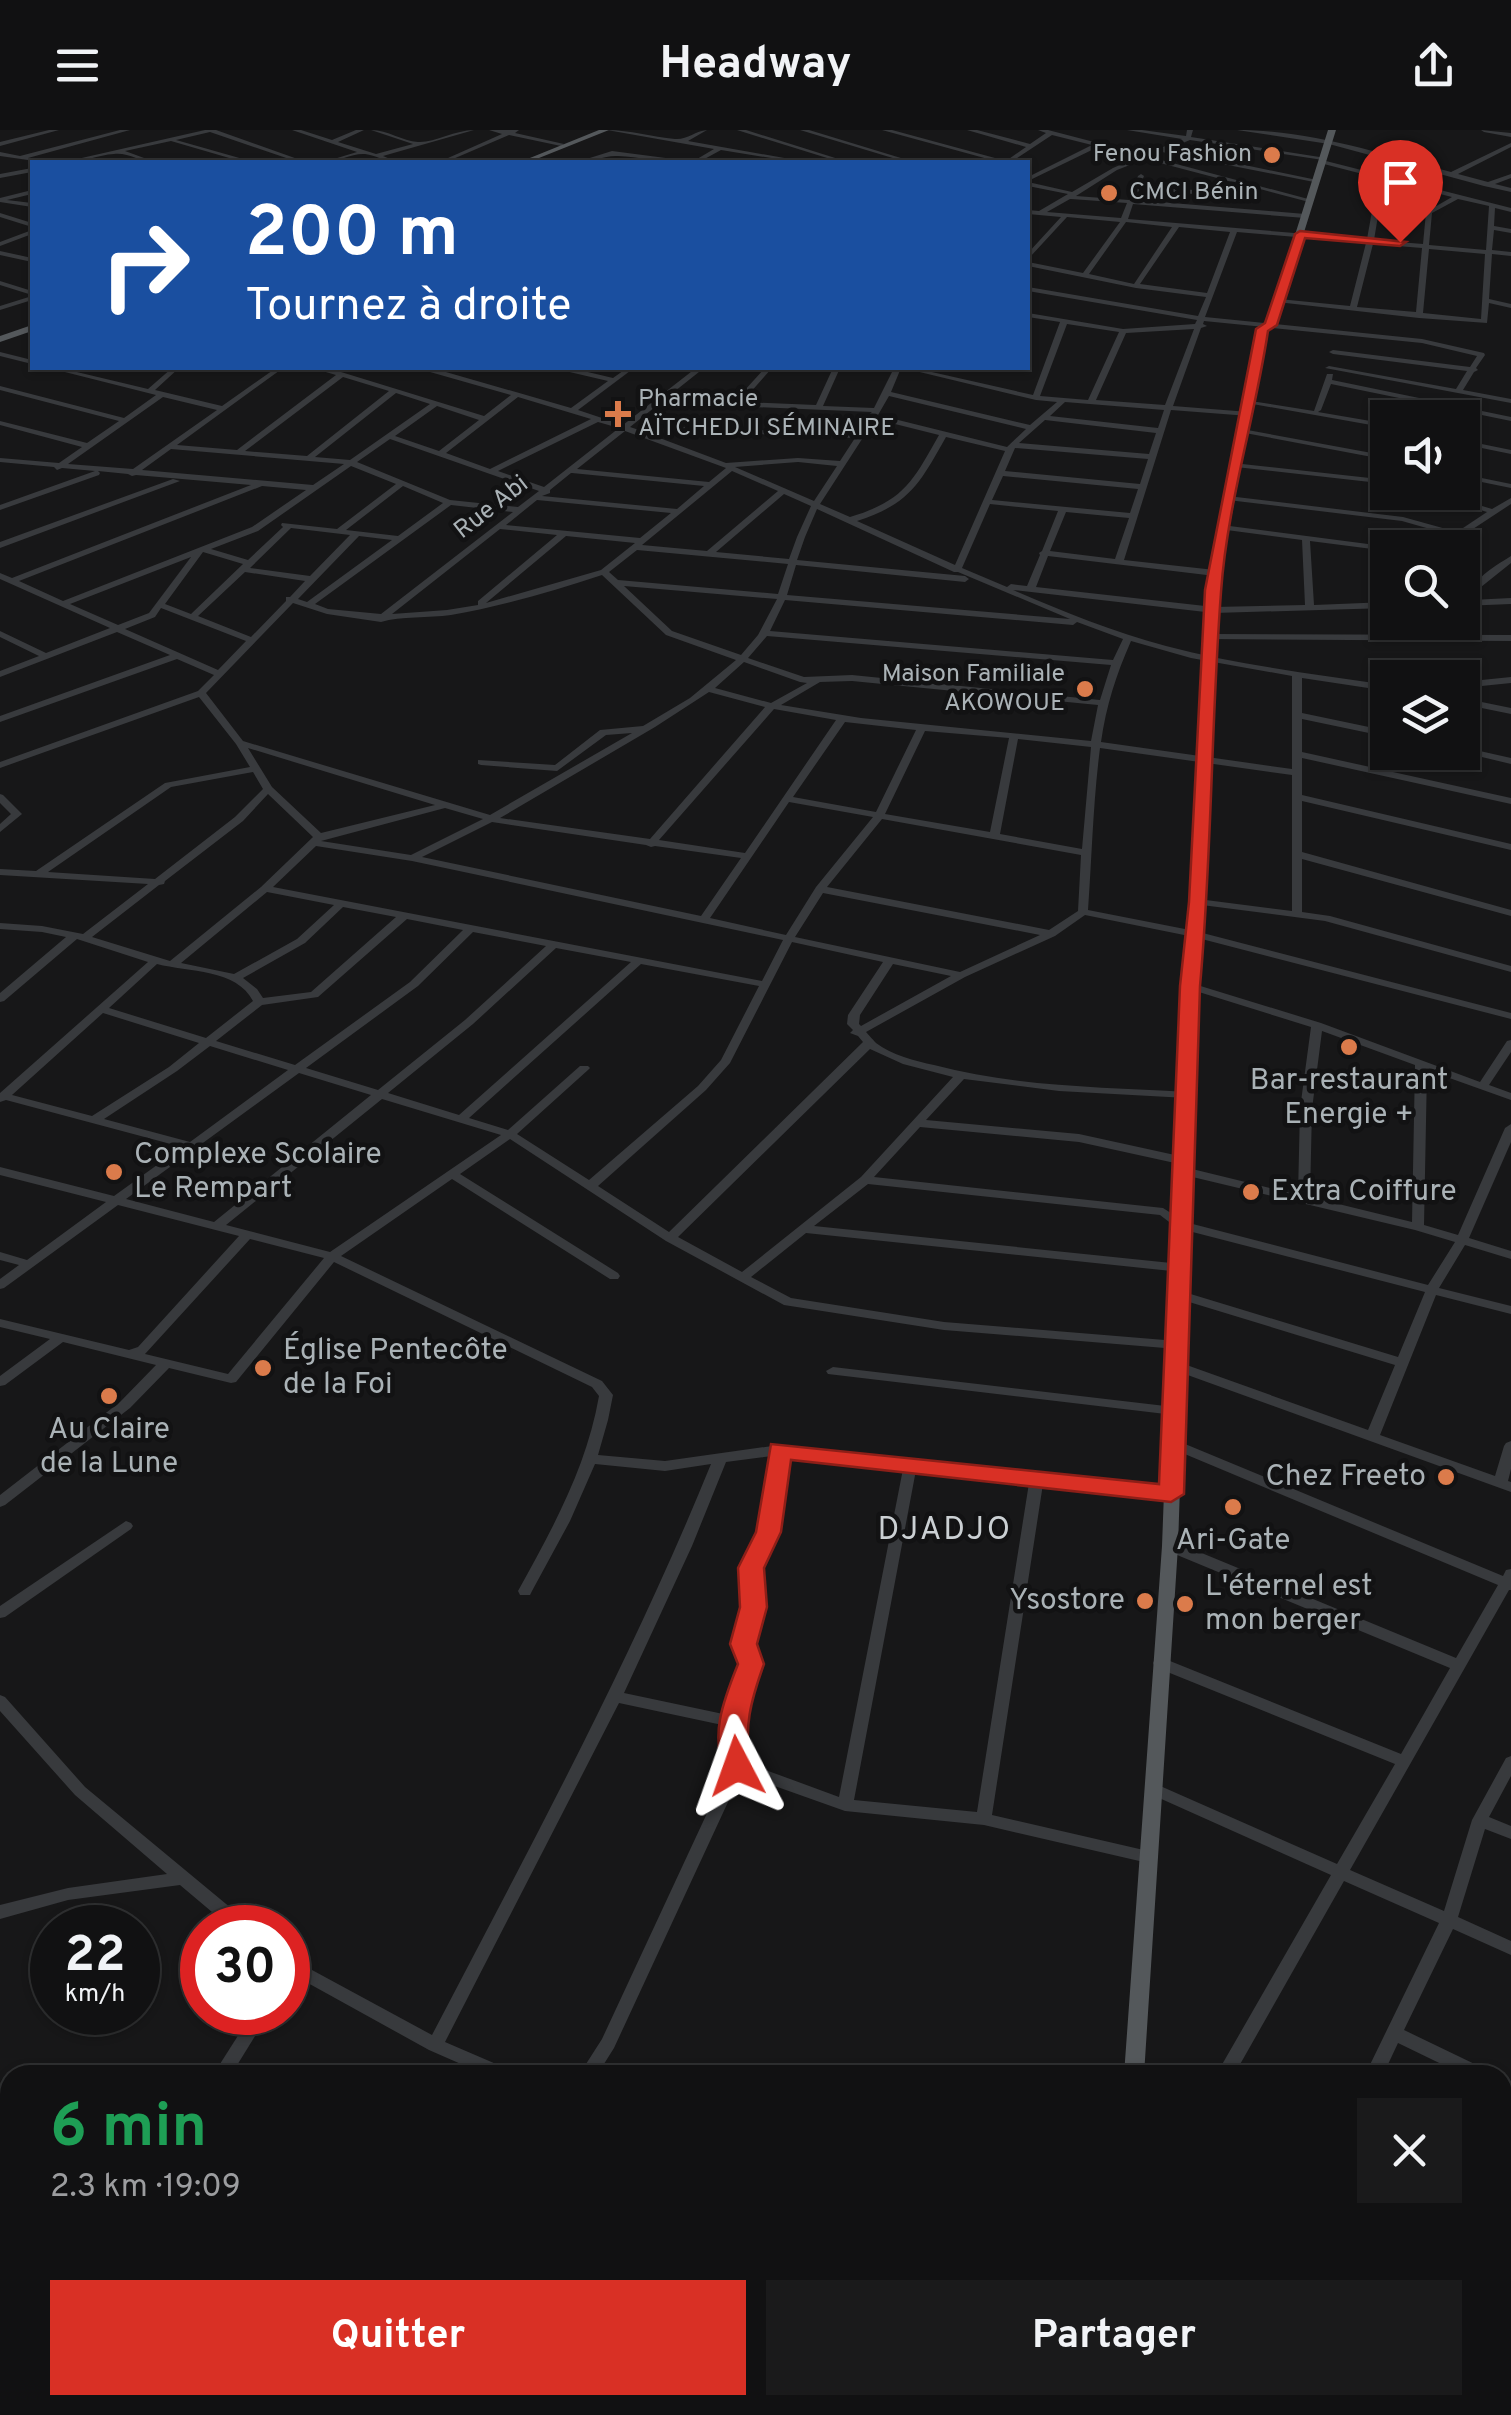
<!DOCTYPE html>
<html lang="fr">
<meta charset="utf-8">
<style>
:root{--surface:#111112;--page:#1a1a1b;--text:#f1f3f6;--muted:#9c9d9f;--line:#303132;--accent:#d93025}
body{margin:0;font-family:Overpass,sans-serif;background:var(--page);color:var(--text);height:100vh;display:flex;flex-direction:column;font-size:38px;white-space:nowrap}
*{box-sizing:border-box;margin:0}
p{font-size:32px;color:var(--muted)}
.icon{flex:none;width:55px;height:55px;fill:none;stroke:currentColor;stroke-width:2;stroke-linecap:round;stroke-linejoin:round}
.map{position:relative;flex:1;overflow:hidden}
.drawer{position:absolute;left:0px;top:1935px;width:1512px;height:350px;display:flex;flex-direction:column;background:var(--surface);border-radius:30px 30px 0 0;box-shadow:0 2px 8px #0004,0 0 0 2px var(--line)}
.drawer>*{flex:none}
.hud{position:absolute;left:30px;top:30px;width:1000px;height:210px;border-radius:0px;box-shadow:0 2px 8px #0004,0 0 0 2px var(--line);background:#1a4fa0;color:#fff;overflow:hidden}
.tools{position:absolute;left:1370px;top:270px;display:grid;gap:20px}
.tools a{display:grid;place-items:center;width:110px;height:110px;border-radius:0px;background:var(--surface);box-shadow:0 2px 8px #0004,0 0 0 2px var(--line);font-size:50px}
.speed{position:absolute;left:30px;top:1775px;display:flex;gap:20px;font-size:50px;font-weight:700;text-align:center}
.speed>*{display:grid;place-content:center;width:130px;height:130px;border-radius:50%;background:var(--surface);box-shadow:0 2px 8px #0004,0 0 0 2px var(--line);line-height:1}
.speed small{font-size:25px;font-weight:400}
.speed .limit{border:15px solid #d22;background:#fff;color:#111}
.pin{position:absolute;display:grid;place-items:center;width:85px;height:85px;color:#fff;margin:-102px -42px;border-radius:50% 50% 50% 0;rotate:-45deg;box-shadow:0 0 10px #0007}
.pin .icon{rotate:45deg}
.me{position:absolute;width:110px;margin:-55px;rotate:356deg;stroke-linejoin:round;filter:drop-shadow(0 0 8px #0008)}
.turn{display:flex;align-items:center;gap:35px;height:210px;padding:0 50px;font-size:45px}
.turn .icon{width:130px;height:130px;stroke-width:2.5}
.turn b{display:block;font-size:70px;line-height:85px}
.round{display:grid;place-items:center;flex:none;width:105px;height:105px;border-radius:0px;background:var(--page)}
.overview{display:flex;align-items:center;justify-content:space-between;height:170px;padding:0 50px}
h1{font-size:60px;font-weight:700;line-height:75px;color:#1e9e55}
.button{display:flex;gap:20px;margin-top:auto;padding:20px 50px}
.button a{flex:1;height:115px;border-radius:0px;background:var(--accent);color:#fff;font-size:40px;font-weight:700;line-height:115px;text-align:center}
.button a+a{background:var(--page);color:var(--text)}
header{display:flex;justify-content:space-between;align-items:center;height:130px;padding:0 50px;background:var(--surface);font-size:45px;font-weight:700}
.map>svg:first-child{display:block}
.lines{fill:none;stroke-linecap:round;stroke-linejoin:round}
.minor{fill:#383a3d;fill-rule:evenodd}
.major{fill:#54585b;fill-rule:evenodd}
.route{fill:#d93025;stroke:#8d1f18;stroke-width:2.5}
.poi-dot{fill:#db7b4b;stroke:#121213;stroke-width:4}
.labels{text-anchor:middle;dominant-baseline:central;stroke-width:9;stroke-linejoin:round;paint-order:stroke}
.far-poi-label{font-size:25px;fill:#aab2b6;stroke:#121213;text-anchor:end}
.far-street-label{font-size:25px;fill:#aab2b6;stroke:#121213}
.poi-label{font-size:30px;fill:#aab2b6;stroke:#121213;text-anchor:start}
.neighbourhood-label{font-size:32px;letter-spacing:2.5px;fill:#cbd0d3;stroke:#121213}
</style>
<header><svg class="icon" aria-label="menu" viewBox="0 0 24 24"><path d="M4 6h16M4 12h16M4 18h16"/></svg>Headway<svg class="icon" aria-label="share" viewBox="0 0 24 24"><path d="M12 15V3M7 8l5-5 5 5M5 13v7h14v-7"/></svg></header>
<div class="map">
<svg width="1511" height="2285" viewBox="0 0 1511 2285">
<rect width="100%" height="100%" fill="#171718"/>
<g class="lines">
<g class="minor">
<path d="M49,0H59L0,16V12Z"/>
<path d="M120,0H130L28,28L42,32L0,26V22L20,26Z"/>
<path d="M205,0H216L306,32H298L210,2L176,10L250,31L251,32H243L171,11L125,21L155,32C141,32 127,22 114,24C97,25 81,33 64,32Z"/>
<path d="M292,0H301L332,10L356,0H364L338,12L376,24L413,14L371,0C388,0 402,11 418,12C434,13 455,0 474,0L383,26L397,32C385,32 376,25 365,24C352,23 338,32 324,32L357,22Z"/>
<path d="M489,0H519L515,3L564,14L561,16L509,5L446,32H439L502,4Z"/>
<path d="M607,0C630,0 652,7 675,9C687,10 695,1 707,0L688,11L807,32H796L721,20L699,32H692L714,19Z"/>
<path d="M737,0H746L848,32H840Z"/>
<path d="M800,0H809L914,32H906Z"/>
<path d="M882,0H892L1006,31L1026,17L967,0H977L1030,14L1046,3L1038,0H1048L1144,25L1182,9L1127,0H1142L1186,6L1187,0H1193L1191,7L1326,28L1323,30L1190,10L1168,19L1317,50L1314,52L1162,22L1150,27L1312,70L1309,72L1260,59L1235,67L1139,60L1135,70L1305,84L1308,86L1305,88L1133,74L1128,89L1367,109L1378,48L1320,33L1322,30L1511,78V82L1495,78L1494,96L1511,99V103L1494,100L1492,120L1511,122V126L1492,124L1489,169L1511,174V178L1489,173L1487,193L1419,188L1277,172V170L1279,169L1350,176L1366,113L1237,102L1205,187L1422,209L1484,223L1485,225L1476,238L1478,240L1474,242L1463,260L1511,269V273L1325,238L1329,236L1456,259L1467,241L1333,224L1329,222L1333,220L1470,237L1477,226L1422,213L1204,191L1203,194L1207,196L1201,198L1173,276L1249,282L1253,284L1249,286L1171,280L1124,430L1215,440L1219,443L1215,446L1048,426L1036,457L1214,477L1305,475L1302,410L1219,399V395H1222L1391,417L1388,418V421L1310,411L1314,475L1388,472V478L1214,483L1013,460C1062,481 1113,502 1166,516C1238,535 1313,544 1388,555V561L1302,548V583L1388,601V607L1302,589V622L1511,668V674L1302,628V665L1511,714V720L1302,671V722L1511,780V786L1302,729V782L1330,786L1511,836V842L1325,791L1194,774L1193,772L1198,769L1292,781V645L1100,618C1093,673 1092,725 1088,780L1195,801L1511,883V889L1194,807L1085,785L1055,806L965,847L866,902C867,903 876,913 876,913C892,925 915,931 934,935C1016,957 1103,957 1187,962L1193,965L1187,968L1059,961L964,949L926,990L1079,1004L1184,1027L1190,1031L1184,1035L1079,1012L920,997L874,1047L1163,1078L1185,1092L1428,1155L1455,1112L1415,1100L1180,1044L1178,1041L1184,1037L1298,1065L1300,979L1311,897L1186,858L1185,856L1186,854H1194L1321,893L1480,952L1507,911L1511,910V922L1489,955L1511,963V970L1427,940L1424,1095L1458,1105L1505,998L1511,994V1012L1469,1108L1511,1121V1129L1465,1115L1439,1158L1511,1176V1184L1436,1165L1380,1305L1495,1346L1504,1316L1506,1313L1511,1311V1339L1508,1351L1511,1352V1362L1171,1239L1169,1236L1171,1233H1181L1368,1300L1395,1235L1176,1168L1174,1165L1176,1162H1184L1398,1227L1425,1162L1177,1098L1160,1085L868,1054L814,1096L1181,1134L1187,1138L1181,1142L806,1103L751,1147L791,1168L944,1192L1177,1211L1183,1215L1177,1219L944,1200L784,1175L666,1111L510,1009L460,1044L618,1143L620,1146L618,1149H610L452,1049L341,1126L602,1251L613,1265L608,1290L598,1325L665,1331L779,1315L1171,1359L1176,1361L1178,1364L1176,1367L1171,1369L1043,1354L992,1685L1148,1721L1154,1723L1156,1727L1154,1731L1148,1733L984,1695L845,1681L741,1644L614,1918L597,1945H579L602,1909L729,1636L727,1596L619,1573L445,1912L510,1940L513,1945H486L429,1920L288,1842V1827L432,1905C530,1717 631,1531 711,1334L665,1341L595,1334L570,1391L532,1461L530,1465H520L518,1461C553,1398 587,1336 599,1266L592,1257L334,1132L236,1252L231,1253L169,1238L130,1278L5,1375L0,1377V1365L120,1272L156,1235L63,1212L5,1255L0,1256V1246L50,1209L0,1197V1189L129,1220L138,1217L239,1106L118,1075L4,1158L0,1159V1149L19,1135L0,1130V1122L27,1130L106,1072L0,1045V1037L114,1066L182,1017L6,970L0,972V963L148,832L77,809L4,871L0,872V863L66,807L42,802L0,799V793L42,796L83,804L148,754L0,745V739L36,741L165,653L250,637L236,614L199,567L0,638V632L198,561L214,545L177,529L0,592V586L170,525L117,502L0,547V541L39,526L0,507V501L46,523L110,498L0,449V443L12,448L251,355L136,345L132,346L128,344L98,341L100,343L99,345L0,380V375L95,341L62,338L57,340L54,337L0,332V328L59,333L82,317L0,295V291L87,313L119,291L0,260V256L124,288L156,265L49,238H60L148,259L172,238H179L155,260L222,276L276,238H283L177,315L237,320L336,245L319,240V238H328L484,286L511,265L423,240V238H432L571,278L608,251L561,240V238H571L613,248L627,238H634L578,280L623,295L696,238H704L665,269L734,272L765,238H772L742,272L816,275L833,238H840L823,276L874,278L894,238H901L891,262L1030,295L1057,272L1036,270L903,238H914L1033,265L1060,192L1028,187V183L1123,199L1195,194L1197,190L1028,161V157L1198,186L1206,167L1136,158L1028,136V132L1083,143L1120,92L1067,87L1030,127L1028,128V123L1061,87L1028,84V80L1039,81L1068,64L1028,56V52L1072,62L1113,38L1138,27L1098,17L1028,51V47L1092,15L1052,5L1011,32H999ZM1145,29L1255,58L1235,63L1140,56L1144,46L1141,44L1138,46L1129,70L1076,66L1117,40ZM1384,50L1452,67L1426,82L1423,114L1374,110ZM1070,69H1071L1127,73L1121,88L1047,82ZM1458,69L1489,76L1486,120L1429,115L1432,83ZM1126,92L1172,97L1134,154L1089,144ZM1179,97L1230,102L1207,163L1140,154ZM1373,114L1422,118L1416,182L1357,177ZM1429,119L1485,124L1481,189L1423,183ZM1067,194L1119,202L1088,270L1040,266ZM1194,199L1165,275L1096,270L1126,203ZM343,247L389,261L307,326L245,321ZM396,263L430,274L350,330L315,327ZM889,266L1026,299L1007,317L878,285ZM163,267L217,280L133,339L68,334ZM518,267L591,289L490,339L446,323ZM1065,272L1164,280L1158,298L1050,286ZM660,273L872,282L867,286L869,288L858,304L680,297L639,300L630,297ZM437,276L479,290L439,321L395,306ZM875,289L939,305C913,351 904,371 850,387L820,374ZM1045,290L1156,303L1149,324L1019,313ZM598,292L619,298L544,357L498,341ZM625,301L726,338L709,352L577,339ZM680,301L855,308L840,331L798,328L726,333L649,304ZM946,307L1005,321L955,435L857,391C910,374 920,353 946,307ZM390,309L539,361L518,377L450,370L357,332ZM1015,318L1148,329L1140,354L1005,341ZM171,319L344,334L313,355L142,340ZM798,332L837,336L814,371L735,337ZM351,336L396,354L337,399L282,393L281,395L283,397L248,430L211,419L258,401ZM732,341L778,361L707,421L642,415ZM571,343H572L704,356L677,379L542,366L550,363V360ZM1003,346L1138,359L1130,383L992,370ZM262,356L306,360L252,397L63,471L19,451ZM403,356L443,373L398,406L346,400ZM784,364L811,376L797,407L789,429L716,422ZM537,370L671,383L640,408L506,395ZM990,374L1058,381L1042,421L1039,423L1040,425L1027,456L1011,454L1007,457L962,438ZM451,375L513,382L381,484L328,479L315,474ZM817,379L954,442H958L1070,489L787,465L796,435L965,452L969,449L965,446L797,430L805,407ZM1066,382L1129,388L1115,429L1050,421ZM291,398L350,405L310,446L250,438ZM500,399L557,405L478,471V475L447,480L392,484ZM359,406L392,410L307,472L298,469ZM566,406L635,413L601,440L486,473ZM637,420L788,434L778,464L618,450L609,442ZM203,422L243,434L191,484L165,474ZM191,427L149,483L118,495L70,474ZM245,442L305,451L290,467H286V471L251,507L198,486ZM602,445L666,505L736,530L690,568L643,596L600,600L555,635L478,630V634L481,635L557,641L606,605L632,603L490,685L243,611L206,563L293,473L327,484L381,492C401,486 429,488 451,485C503,476 553,461 602,445ZM624,456L777,469L758,505L741,525L672,501ZM785,470L1073,495L1077,492L1123,509L1113,530L770,501ZM161,478L246,511L218,540L125,499L155,487ZM767,506L1111,535L1100,570L852,545L804,547L748,528ZM1131,511L1191,528L1292,546V639L1101,612C1106,576 1116,545 1131,511ZM744,532L800,552L807,553L771,573L715,558ZM852,551L1098,575L1091,611L861,588L781,575L820,552ZM709,562L765,577L650,709L500,688L655,597ZM774,579L836,590L745,723L659,710ZM845,592L916,600L876,682L793,667ZM925,601L1009,608L990,702L885,684ZM1018,609L1091,617L1082,719L1000,704ZM248,618L435,675L321,703L272,657ZM253,642L263,659L235,687L155,749L48,742L171,657ZM268,664L313,707L261,757L170,831L92,807L159,755L164,754L165,751L243,691ZM789,672L873,687L816,757L786,805L710,788ZM445,678L483,689L411,725L321,711ZM882,689L1081,725L1078,781L1049,800L827,757ZM492,692L646,715L651,717L655,716L741,728L701,786L422,727ZM316,716L412,731L783,810L762,851L273,757ZM267,762L334,775L297,809L234,844L181,833ZM823,763L1040,805L960,842L795,807ZM343,777L396,787L311,862L263,868L257,859L243,848L305,813ZM407,789L463,800L410,852L295,935L216,911L262,875L318,867ZM473,802L546,816L465,890L378,960L306,938L418,856ZM792,812L883,832L848,885L847,894L853,900L850,903L858,906L863,912L669,1102L598,1056L706,960L730,933ZM556,818L631,832L459,985L388,963L473,894ZM157,834C188,842 237,839 253,871L206,908L109,878ZM641,834L759,856L721,930L698,956L589,1050L517,1004L588,940L590,938L588,936H580L508,1000L469,988ZM893,834L951,846L861,896L859,894L860,885ZM103,883L199,913L169,937L92,986L12,965ZM1322,901L1415,935L1412,1092L1310,1067L1312,979ZM210,916L288,940L190,1012L104,989L177,941ZM870,919L903,934L953,947L861,1047L742,1142L678,1107ZM299,943L371,965L214,1092L126,1069ZM382,969L501,1005L330,1122L226,1095ZM250,1109L324,1128L228,1244L145,1224ZM785,1325L903,1339L839,1667L744,1632L742,1609L744,1584L758,1534L750,1515L760,1477L758,1438L776,1401ZM772,1326L762,1401L744,1438L746,1477L736,1515L744,1534L728,1585L624,1563L692,1416L726,1332ZM916,1340L1029,1353L977,1682L854,1670Z"/>
<path d="M1237,0C1310,0 1381,24 1451,42L1511,13V17L1458,44L1488,52L1511,44V48L1495,54L1511,58V62L1484,56L1329,14Z"/>
<path d="M1481,0L1511,3V7L1484,2Z"/>
<path d="M612,21L681,30L684,32C662,33 640,27 618,26C604,25 591,33 577,32Z"/>
<path d="M32,38V42L0,48V44Z"/>
<path d="M32,60V64L7,70L32,73V77L0,72V68Z"/>
<path d="M0,83L32,93V97L0,87Z"/>
<path d="M32,100V104L0,116V112Z"/>
<path d="M0,121L32,128V132L0,125Z"/>
<path d="M0,151L32,161V165L0,155Z"/>
<path d="M32,166V170L0,180V176Z"/>
<path d="M0,222L32,230V234L0,226Z"/>
<path d="M1327,244H1333L1332,250L1511,287V291L1331,254L1321,280L1318,282L1388,294V298L1247,273L1251,271L1314,281Z"/>
<path d="M1242,299L1388,326V330L1245,303L1241,301Z"/>
<path d="M1462,310L1511,320V324L1462,314Z"/>
<path d="M1233,333L1388,350V354L1236,337H1233Z"/>
<path d="M1462,344L1511,354V358L1462,348Z"/>
<path d="M173,349L180,351L0,418V412Z"/>
<path d="M1422,362H1436L1492,379L1511,368V374L1444,418H1434L1451,405L1402,391L1228,370L1224,368L1228,366L1403,387L1457,402L1487,382Z"/>
<path d="M1511,426V433L1481,457L1471,470L1511,468V474L1462,476C1466,454 1493,437 1511,426Z"/>
<path d="M1213,504L1511,505V511L1210,509L1209,507Z"/>
<path d="M1511,547V553L1462,558V552Z"/>
<path d="M1462,568L1511,578V584L1462,574Z"/>
<path d="M1462,617L1511,628V634L1461,622H1462Z"/>
<path d="M0,664L3,665L22,684L0,702V694L11,684L0,673Z"/>
<path d="M833,1237L1174,1277L1181,1281L1174,1285L828,1244L826,1241Z"/>
<path d="M1173,1309L1503,1446L1506,1440L1511,1439V1460H1509L1350,1740L1444,1781L1472,1690L1506,1628L1511,1626V1646L1489,1687L1511,1696V1709L1485,1699L1458,1787L1511,1811V1825L1453,1799L1404,1900L1487,1940L1490,1945H1464L1398,1913L1383,1945H1365L1439,1793L1344,1751L1234,1945H1216L1331,1745L1148,1663L1145,1659L1148,1655L1153,1653L1158,1655L1337,1734L1395,1634L1155,1537L1153,1533L1155,1529L1160,1528L1165,1529L1401,1624L1450,1538L1165,1420L1163,1416L1165,1412H1175L1456,1528L1498,1455L1168,1317L1166,1314L1168,1311Z"/>
<path d="M126,1391L131,1393L133,1396L131,1399L5,1487L0,1488V1476Z"/>
<path d="M0,1565L5,1567L85,1657L249,1793L251,1798H231L180,1755L68,1770L0,1789V1775L68,1758L167,1744L75,1665L0,1581Z"/>
<path d="M253,1882H270L231,1945H213Z"/>
<path d="M1502,1948L1511,1951V1967L1502,1964Z"/>
<path d="M1511,2106V2134L1508,2140L1502,2142V2113L1505,2108Z"/>
<path d="M10,2257V2275H15L8,2285H0C0,2273 0,2262 10,2257Z"/>
<path d="M649,2275H667L665,2285H645Z"/>
<path d="M1243,2275C1256,2275 1271,2271 1278,2285C1264,2285 1249,2285 1243,2275Z"/>
<path d="M1435,2275H1453L1450,2285H1430Z"/>
</g>
<g class="major">
<path d="M599,0H609L529,32H520Z"/>
<path d="M1328,0H1336L1275,195L1266,200L1218,460L1204,772L1197,856L1178,1416L1144,1945H1124L1162,1416L1183,856L1192,772L1208,460L1258,199L1267,194Z"/>
<path d="M32,195V201L0,212V206Z"/>
<path d="M1111,2275H1133L1132,2285H1110Z"/>
</g>
</g>
<path class="route" d="M1300,101L1406,112L1400,116L1305,108L1277,195L1268,201C1255,288 1227,375 1221,462C1211,594 1212,725 1200,856L1184,1364L1171,1372L791,1330L781,1402L764,1438L767,1477L757,1514L764,1534C751,1570 743,1598 751,1636L747,1644H727C708,1608 724,1569 738,1534L730,1514L740,1477L738,1438L756,1402L771,1314L1159,1354L1180,856L1189,772L1205,460L1256,199L1265,193L1295,104Z"/>
<g class="poi-dot">
<circle cx="1272" cy="25" r="10"/>
<circle cx="1109" cy="63" r="10"/>
<path d="M613 269h10v10h10v10h-10v10h-10v-10h-10v-10h10z"/>
<circle cx="1085" cy="559" r="10"/>
<circle cx="1349" cy="917" r="10"/>
<circle cx="114" cy="1042" r="10"/>
<circle cx="1251" cy="1062" r="10"/>
<circle cx="263" cy="1238" r="10"/>
<circle cx="109" cy="1266" r="10"/>
<circle cx="1446" cy="1347" r="10"/>
<circle cx="1233" cy="1377" r="10"/>
<circle cx="1145" cy="1471" r="10"/>
<circle cx="1185" cy="1474" r="10"/>
</g>
<g class="labels">
<g class="far-poi-label">
<text x="1252" y="25">Fenou Fashion</text>
<text x="1129" y="63" text-anchor="start">CMCI Bénin</text>
<text x="638" y="270" text-anchor="start">Pharmacie<tspan x="638" dy="29">AÏTCHEDJI SÉMINAIRE</tspan></text>
<text x="1065" y="545">Maison Familiale<tspan x="1065" dy="29">AKOWOUE</tspan></text>
</g>
<g class="far-street-label">
<text transform="translate(492 378) rotate(-38)">Rue Abi</text>
</g>
<g class="poi-label">
<text x="1349" y="951" text-anchor="middle">Bar-restaurant<tspan x="1349" dy="34">Energie +</tspan></text>
<text x="134" y="1025">Complexe Scolaire<tspan x="134" dy="34">Le Rempart</tspan></text>
<text x="1271" y="1062">Extra Coiffure</text>
<text x="283" y="1221">Église Pentecôte<tspan x="283" dy="34">de la Foi</tspan></text>
<text x="109" y="1300" text-anchor="middle">Au Claire<tspan x="109" dy="34">de la Lune</tspan></text>
<text x="1426" y="1347" text-anchor="end">Chez Freeto</text>
<text x="1233" y="1411" text-anchor="middle">Ari-Gate</text>
<text x="1205" y="1457">L'éternel est<tspan x="1205" dy="34">mon berger</tspan></text>
<text x="1125" y="1471" text-anchor="end">Ysostore</text>
</g>
<g class="neighbourhood-label">
<text x="945" y="1401">DJADJO</text>
</g>
</g>
</svg>
<div class="tools">
<a><svg class="icon" aria-label="sound" viewBox="0 0 24 24"><path d="M4 9h4l5-4v14l-5-4H4zM17 9q2 3 0 6"/></svg></a>
<a><svg class="icon" aria-label="search" viewBox="0 0 24 24"><circle cx="10" cy="10" r="6"/><path d="M15 15l6 6"/></svg></a>
<a><svg class="icon" aria-label="layers" viewBox="0 0 24 24"><path d="M12 4l9 5-9 5-9-5zM3 14l9 5 9-5"/></svg></a>
</div>
<div class="speed"><div>22<small>km/h</small></div><div class="limit">30</div></div>
<div class="pin" style="left:1400px;top:112px;background:#d93025"><svg class="icon" aria-label="arrive" viewBox="0 0 24 24"><path d="M6 21V4h12l-3 4 3 4H6"/></svg></div>
<svg class="me" style="left:737px;top:1636px" viewBox="-20 -20 40 40"><path d="M0-17L14 15 0 8-14 15z" fill="#d93025" stroke="#fff" stroke-width="4"/></svg>
<div class="hud">
<div class="turn"><svg class="icon" aria-label="right" viewBox="0 0 24 24"><path d="M7 20v-9h11M14 6l5 5-5 5"/></svg><div><b>200 m</b>Tournez à droite</div></div>
</div>
<section class="drawer">
<div class="overview"><div><h1>6 min</h1><p>2.3 km · 19:09</p></div><a class="round"><svg class="icon" aria-label="close" viewBox="0 0 24 24"><path d="M6 6l12 12M18 6L6 18"/></svg></a></div>
<div class="button"><a>Quitter</a><a>Partager</a></div>
</section>
</div>
